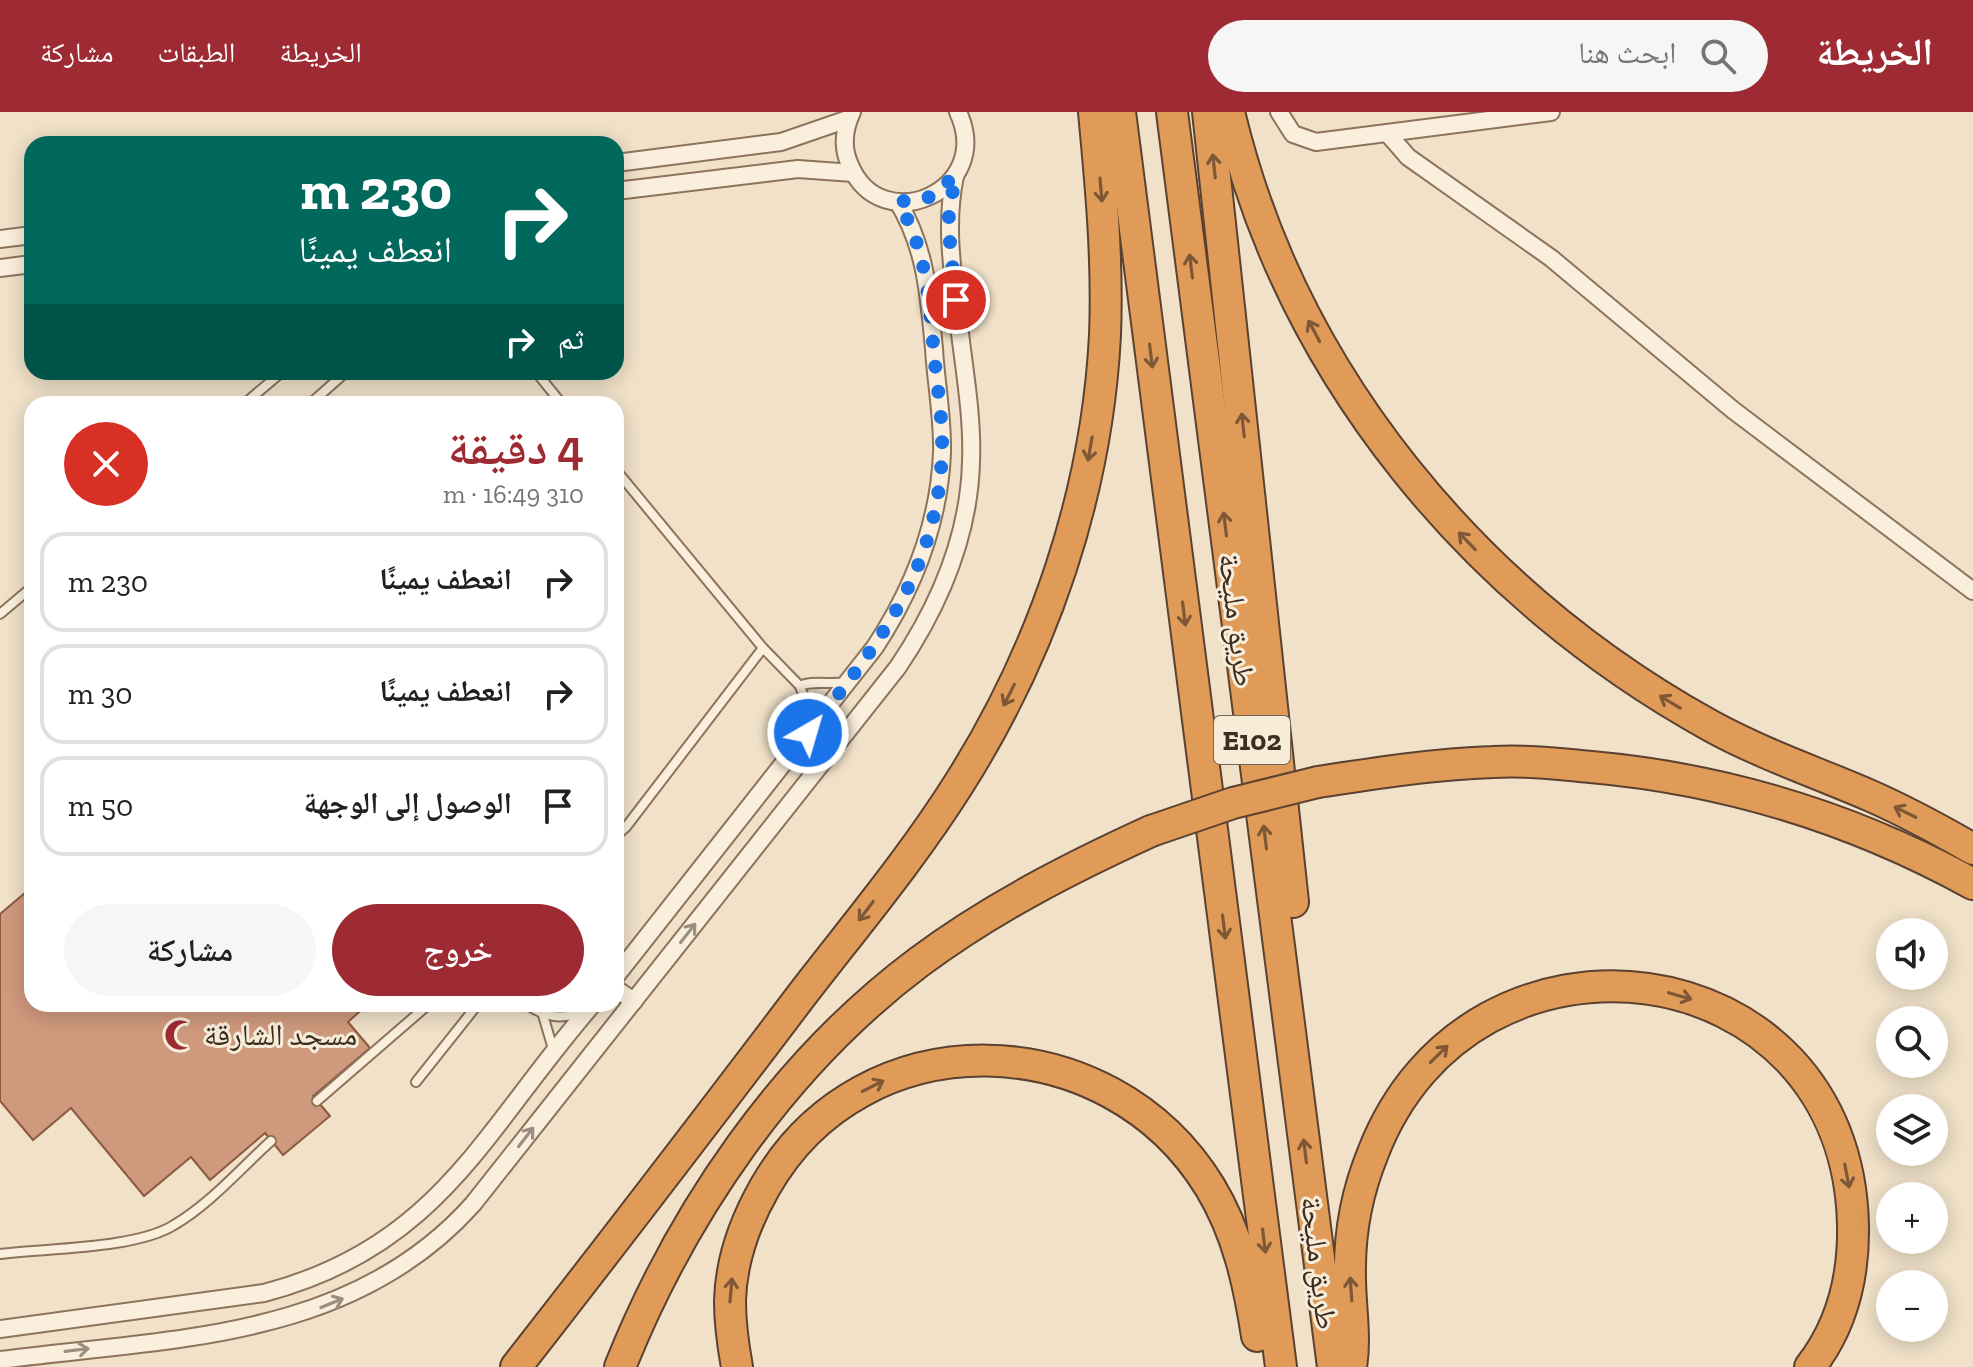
<!DOCTYPE html>
<html lang="ar">
<meta charset="utf-8">
<style>
:root{--surface:#fff;--page:#f6f6f6;--text:#202124;--muted:#757577;--line:#e0e0e0;--accent:#9e2a33}
body{margin:0;font-family:"Zilla Slab","Noto Naskh Arabic",serif;background:var(--page);color:var(--text);direction:rtl;height:100vh;display:flex;flex-direction:column;font-size:30px;white-space:nowrap}
*{box-sizing:border-box;margin:0}
p{font-size:26px;color:var(--muted)}
.icon{flex:none;width:44px;height:44px;fill:none;stroke:currentColor;stroke-width:2;stroke-linecap:round;stroke-linejoin:round}
.map{position:relative;flex:1;overflow:hidden;direction:ltr}
.sheet{position:absolute;left:24px;top:284px;width:600px;height:616px;display:flex;flex-direction:column;background:var(--surface);border-radius:24px;box-shadow:0 4px 20px #0003;direction:rtl}
.sheet>*{flex:none}
.top-card{position:absolute;left:24px;top:24px;width:600px;height:244px;border-radius:24px;box-shadow:0 4px 20px #0003;direction:rtl;background:#00695c;color:#fff;overflow:hidden}
.buttons{position:absolute;left:1876px;top:806px;display:grid;gap:16px}
.buttons a{display:grid;place-items:center;width:72px;height:72px;border-radius:50%;background:var(--surface);box-shadow:0 4px 20px #0003;font-size:40px}
.pin{position:absolute;display:grid;place-items:center;width:68px;height:68px;color:#fff;margin:-34px;border:4px solid #fff;border-radius:50%;box-shadow:0 2px 8px #0007}
.me{position:absolute;width:88px;margin:-44px;rotate:38deg;stroke-linejoin:round;filter:drop-shadow(0 0 6px #0008)}
.turn{display:flex;align-items:center;gap:28px;height:168px;padding:0 40px;font-size:36px}
.turn .icon{width:104px;height:104px;stroke-width:2.5}
.turn b{display:block;font-size:56px;line-height:68px}
.then{display:flex;align-items:center;height:76px;padding:0 40px;background:#0003;gap:16px;font-size:30px}
.round{display:grid;place-items:center;flex:none;width:84px;height:84px;border-radius:42px;background:var(--page)}
.summary{display:flex;align-items:center;justify-content:space-between;height:136px;padding:0 40px}
h1{font-size:48px;font-weight:600;line-height:60px;color:var(--accent)}
.action{display:flex;gap:16px;margin-top:auto;padding:16px 40px}
.action a{flex:1;height:92px;border-radius:48px;background:var(--accent);color:#fff;font-size:32px;font-weight:600;line-height:92px;text-align:center}
.action a+a{background:var(--page);color:var(--text)}
ul{padding:0;list-style:none}
li{display:flex;align-items:center;gap:24px;height:100px;margin:0 16px 12px;padding:0 24px;border:4px solid var(--line);border-radius:24px}
li div{flex:1}
li b{display:block;font-size:30px}
li em{font-style:normal}
header{display:flex;align-items:center;gap:48px;box-sizing:border-box;height:112px;padding:0 40px;background:var(--accent);color:#fff}
header strong{font-size:38px}
nav{display:flex;gap:44px;margin-inline-start:auto;font-size:28px}
.search{width:560px;height:72px;background:var(--page);display:flex;align-items:center;gap:20px;box-sizing:border-box;padding:0 28px;border-radius:44px;color:var(--muted);font-size:30px}
.map>svg:first-child{display:block}
.building{fill:#cf997d;stroke:#8d5a41;stroke-width:2}
.lines{fill:none;stroke-linecap:round;stroke-linejoin:round}
.service-casing{stroke:#8d735c;stroke-width:12}
.minor-casing{stroke:#8d735c;stroke-width:20}
.motorway-casing{stroke:#5b4130;stroke-width:34}
.service{stroke:#faefdc;stroke-width:8}
.minor{stroke:#faefdc;stroke-width:16}
.motorway{stroke:#e09b58;stroke-width:30}
.motorway-bridge-casing{stroke:#5b4130;stroke-width:34;stroke-linecap:butt}
.motorway-bridge{stroke:#e09b58;stroke-width:30}
.oneway{stroke:#7e5836}
.oneway2{stroke:#9c8e7e}
.route{stroke:#1a73e8;stroke-width:14;stroke-dasharray:0 25.2}
.labels{text-anchor:middle;dominant-baseline:central;stroke-width:6;stroke-linejoin:round;paint-order:stroke}
.shield{fill:#f7ecd8;stroke:#756657;stroke-width:2}
.shield-label{font-size:28px;font-weight:bold;fill:#3d2c20}
.street-label{font-size:30px;fill:#3d2c20;stroke:#f7ecd8}
.poi-label{font-size:30px;fill:#3d2c20;stroke:#f7ecd8;text-anchor:start}
</style>
<header>
<strong>الخريطة</strong>
<div class="search"><svg class="icon" aria-label="search" viewBox="0 0 24 24"><circle cx="10" cy="10" r="6"/><path d="M15 15l6 6"/></svg>ابحث هنا</div>
<nav><a>الخريطة</a><a>الطبقات</a><a>مشاركة</a></nav>
</header>
<div class="map">
<svg width="1973" height="1255" viewBox="0 0 1973 1255">
<rect width="100%" height="100%" fill="#f0e1c8"/>
<path class="building" d="M32,775V892H368L348,910L370,936L313,984L330,1004L283,1043L265,1021L210,1068L191,1045L144,1084L71,996L33,1028L0,989V802Z"/>
<g class="lines">
<defs>
<g id="service">
<path d="M536,260L562,292"/>
<path d="M244,292L282,260"/>
<path d="M310,292L346,260"/>
<path d="M616,358L763,536L800,574"/>
<path d="M0,502L32,475"/>
<path d="M809,614L807,594L800,574C811,568 831,573 846,570"/>
<path d="M616,724L626,715L763,536"/>
<path d="M526,892C545,905 560,908 583,900"/>
<path d="M543,903L553,937"/>
<path d="M416,970L478,892"/>
<path d="M317,989L429,892"/>
<path d="M0,1142C47,1136 136,1137 174,1113C210,1092 240,1057 271,1029"/>
</g>
<g id="minor">
<path d="M852,0C844,17 842,36 850,53C881,128 995,79 958,0"/>
<path d="M1279,0L1293,22L1316,30L1551,0"/>
<path d="M1388,22L1408,45L1551,146L1733,298L1973,479"/>
<path d="M616,51L781,30L848,7"/>
<path d="M616,79L798,57L853,61"/>
<path d="M0,127L32,123"/>
<path d="M0,156L32,152"/>
<path d="M616,864L875,535C913,477 939,411 942,341C943,307 936,271 934,237C929,184 926,136 898,90"/>
<path d="M616,877L634,889"/>
<path d="M0,1217L264,1181C440,1135 484,1017 593,892"/>
<path d="M0,1248C169,1226 351,1229 473,1092L898,555C939,494 969,425 971,350C973,302 963,252 958,204C952,156 945,112 955,64"/>
</g>
<g id="motorway">
<path d="M1120,0L1281,1255"/>
<path d="M1172,0L1333,1255"/>
<path d="M1208,0L1293,790"/>
<path d="M1229,0C1292,265 1476,484 1711,614C1762,642 1818,661 1871,684C1907,700 1940,718 1973,737"/>
<path d="M1318,670C1376,661 1435,652 1493,650C1526,648 1559,652 1591,655C1725,667 1855,707 1973,772"/>
<path d="M516,1255C612,1132 707,1008 801,884C855,814 913,745 960,670C1044,537 1097,381 1105,223C1108,148 1101,74 1094,0"/>
<path d="M620,1255C682,1100 784,951 919,850C990,797 1070,756 1151,719"/>
<path d="M737,1255C733,1233 730,1212 730,1189C731,1149 745,1110 765,1075C863,903 1109,910 1210,1075C1238,1121 1249,1172 1257,1224"/>
<path d="M1351,1255C1356,1224 1350,1195 1350,1165C1349,1122 1357,1080 1373,1041C1471,787 1847,833 1853,1113C1854,1164 1842,1214 1810,1255"/>
</g>
</defs>
<use href="#service" class="service-casing"/>
<use href="#minor" class="minor-casing"/>
<use href="#motorway" class="motorway-casing"/>
<use href="#service" class="service"/>
<use href="#minor" class="minor"/>
<use href="#motorway" class="motorway"/>
<defs>
<path id="motorway-bridge" d="M1151,719L1233,691L1318,670"/>
</defs>
<use href="#motorway-bridge" class="motorway-bridge-casing"/>
<use href="#motorway-bridge" class="motorway-bridge"/>
</g>
<defs><path id="oneway-shaft" d="M-6 0H5M1.5-3L5.5 0L1.5 3" fill="none" stroke-width="1.6" stroke-linecap="round" stroke-linejoin="round" transform="scale(2)"/></defs>
<g class="oneway">
<use href="#oneway-shaft" transform="translate(1214 54) rotate(-96)"/>
<use href="#oneway-shaft" transform="translate(1101 78) rotate(85)"/>
<use href="#oneway-shaft" transform="translate(1191 154) rotate(-97)"/>
<use href="#oneway-shaft" transform="translate(1314 219) rotate(-118)"/>
<use href="#oneway-shaft" transform="translate(1151 244) rotate(83)"/>
<use href="#oneway-shaft" transform="translate(1243 313) rotate(-96)"/>
<use href="#oneway-shaft" transform="translate(1090 337) rotate(100)"/>
<use href="#oneway-shaft" transform="translate(1225 412) rotate(-97)"/>
<use href="#oneway-shaft" transform="translate(1467 429) rotate(-134)"/>
<use href="#oneway-shaft" transform="translate(1184 502) rotate(83)"/>
<use href="#oneway-shaft" transform="translate(1009 583) rotate(117)"/>
<use href="#oneway-shaft" transform="translate(1670 590) rotate(-149)"/>
<use href="#oneway-shaft" transform="translate(1905 700) rotate(-154)"/>
<use href="#oneway-shaft" transform="translate(1265 725) rotate(-97)"/>
<use href="#oneway-shaft" transform="translate(866 799) rotate(127)"/>
<use href="#oneway-shaft" transform="translate(1224 815) rotate(83)"/>
<use href="#oneway-shaft" transform="translate(1680 884) rotate(16)"/>
<use href="#oneway-shaft" transform="translate(1439 942) rotate(-44)"/>
<use href="#oneway-shaft" transform="translate(873 974) rotate(-27)"/>
<use href="#oneway-shaft" transform="translate(1305 1039) rotate(-97)"/>
<use href="#oneway-shaft" transform="translate(1847 1064) rotate(79)"/>
<use href="#oneway-shaft" transform="translate(1264 1129) rotate(83)"/>
<use href="#oneway-shaft" transform="translate(1351 1177) rotate(-94)"/>
<use href="#oneway-shaft" transform="translate(731 1178) rotate(-85)"/>
</g>
<g class="oneway2">
<use href="#oneway-shaft" transform="translate(688 821) rotate(-52)"/>
<use href="#oneway-shaft" transform="translate(526 1025) rotate(-52)"/>
<use href="#oneway-shaft" transform="translate(332 1191) rotate(-22)"/>
<use href="#oneway-shaft" transform="translate(77 1238) rotate(-7)"/>
</g>
<g class="lines">
<path class="route" d="M808,621C878,533 938,458 942,340C943,308 937,274 934,242C929,188 927,138 898,90L930,85L955,64L948,111L956,188"/>
</g>
<defs>
<symbol id="mosque-bare" viewBox="-9 -9 18 18"><path d="M3.5-4.9A6 6 0 1 0 3.5 4.9A5 5 0 1 1 3.5-4.9Z" fill="#9e2a33" stroke="#f7ecd8" stroke-width="2.5" paint-order="stroke"/></symbol>
</defs>
<g fill-rule="evenodd">
<use href="#mosque-bare" x="158" y="901" width="44" height="44"/>
</g>
<g class="labels">
<rect class="shield" x="1214" y="604" width="76" height="48" rx="6"/>
<g class="shield-label">
<text x="1252" y="628">E102</text>
</g>
<g class="street-label">
<text transform="translate(1237 508) rotate(83)">طريق مليحة</text>
<text transform="translate(1319 1151) rotate(83)">طريق مليحة</text>
</g>
<g class="poi-label">
<text x="204" y="923">مسجد الشارقة</text>
</g>
</g>
</svg>
<div class="buttons">
<a><svg class="icon" aria-label="sound" viewBox="0 0 24 24"><path d="M4 9h4l5-4v14l-5-4H4zM17 9q2 3 0 6"/></svg></a>
<a><svg class="icon" aria-label="search" viewBox="0 0 24 24"><circle cx="10" cy="10" r="6"/><path d="M15 15l6 6"/></svg></a>
<a><svg class="icon" aria-label="layers" viewBox="0 0 24 24"><path d="M12 4l9 5-9 5-9-5zM3 14l9 5 9-5"/></svg></a>
<a>+</a>
<a>−</a>
</div>
<div class="pin" style="left:956px;top:188px;background:#d93025"><svg class="icon" aria-label="arrive" viewBox="0 0 24 24"><path d="M6 21V4h12l-3 4 3 4H6"/></svg></div>
<svg class="me" style="left:808px;top:621px" viewBox="-20 -20 40 40"><circle r="17" fill="#1a73e8" stroke="#fff" stroke-width="3"/><path d="M0-11L8 9 0 5-8 9z" fill="#fff"/></svg>
<div class="top-card">
<div class="turn"><svg class="icon" aria-label="right" viewBox="0 0 24 24"><path d="M7 20v-9h11M14 6l5 5-5 5"/></svg><div><b>230 m</b>انعطف يمينًا</div></div>
<div class="then">ثم<svg class="icon" aria-label="right" viewBox="0 0 24 24"><path d="M7 20v-9h11M14 6l5 5-5 5"/></svg></div>
</div>
<section class="sheet">
<div class="summary"><div><h1>4 دقيقة</h1><p>310 m · 16:49</p></div><a class="round" style="background:#d93025;color:#fff"><svg class="icon" aria-label="close" viewBox="0 0 24 24"><path d="M6 6l12 12M18 6L6 18"/></svg></a></div>
<ul>
<li><svg class="icon" aria-label="right" viewBox="0 0 24 24"><path d="M7 20v-9h11M14 6l5 5-5 5"/></svg><div><b>انعطف يمينًا</b></div><em>230 m</em></li>
<li><svg class="icon" aria-label="right" viewBox="0 0 24 24"><path d="M7 20v-9h11M14 6l5 5-5 5"/></svg><div><b>انعطف يمينًا</b></div><em>30 m</em></li>
<li><svg class="icon" aria-label="arrive" viewBox="0 0 24 24"><path d="M6 21V4h12l-3 4 3 4H6"/></svg><div><b>الوصول إلى الوجهة</b></div><em>50 m</em></li>
</ul>
<div class="action"><a>خروج</a><a>مشاركة</a></div>
</section>
</div>
